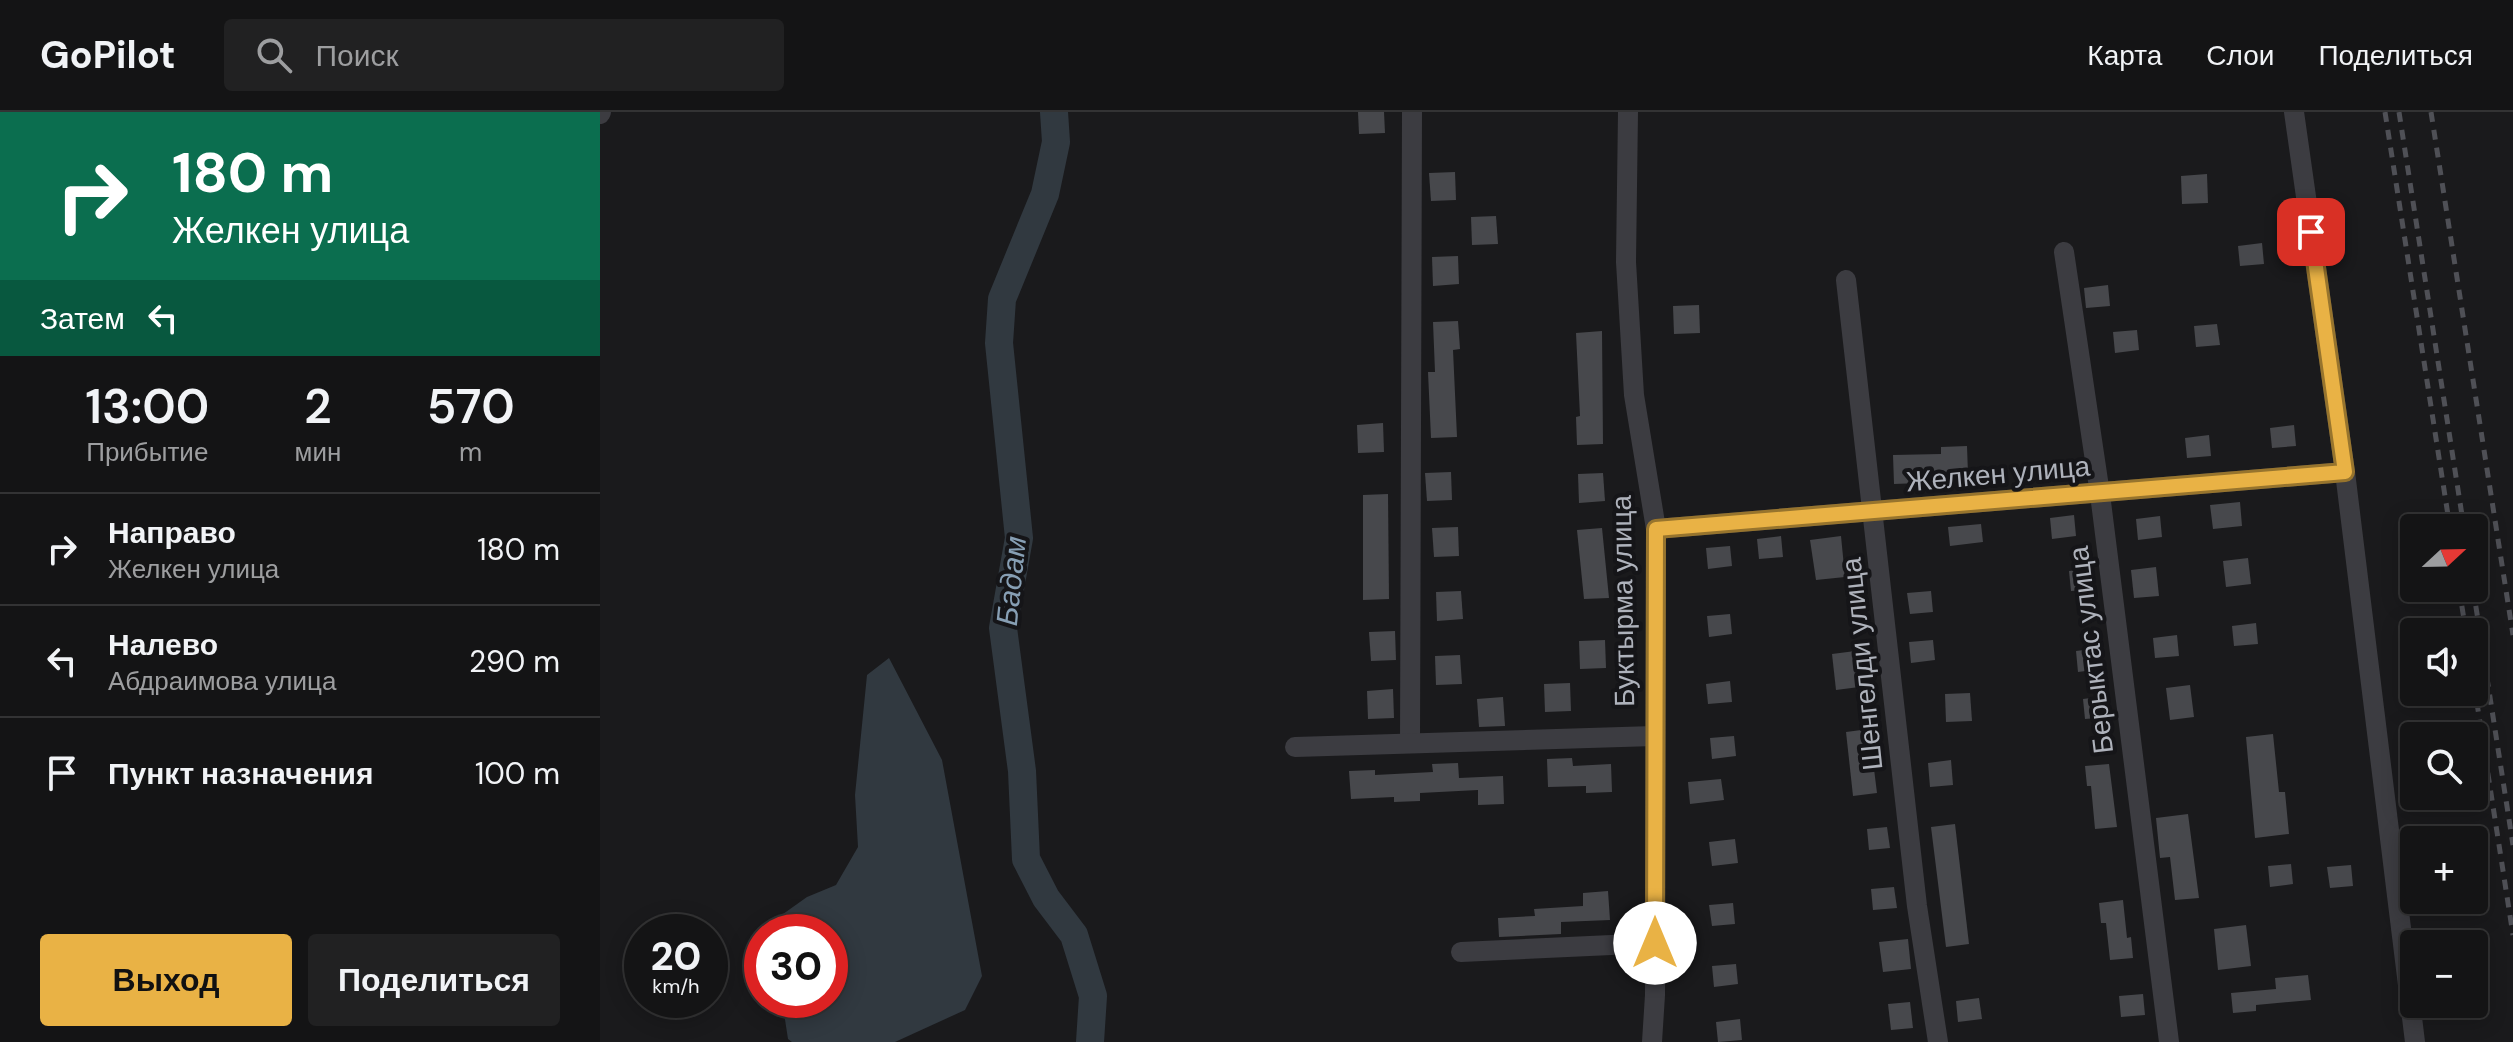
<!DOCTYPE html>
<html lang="ru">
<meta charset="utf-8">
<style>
:root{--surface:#141415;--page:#212122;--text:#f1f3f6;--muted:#9d9ea0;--line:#333334;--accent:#e9b245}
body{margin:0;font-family:"DM Sans",sans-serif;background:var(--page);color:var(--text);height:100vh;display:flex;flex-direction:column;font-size:30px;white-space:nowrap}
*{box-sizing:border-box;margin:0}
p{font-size:26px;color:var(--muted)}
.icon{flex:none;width:44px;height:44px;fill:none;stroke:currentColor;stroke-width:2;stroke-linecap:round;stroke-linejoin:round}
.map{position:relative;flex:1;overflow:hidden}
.sheet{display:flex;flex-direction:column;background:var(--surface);width:600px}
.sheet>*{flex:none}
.banner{background:#0b6e4f;color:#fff;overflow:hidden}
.needle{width:52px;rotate:68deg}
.tools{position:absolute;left:1800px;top:402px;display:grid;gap:16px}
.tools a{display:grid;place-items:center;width:88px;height:88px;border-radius:8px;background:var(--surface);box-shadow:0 4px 20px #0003,0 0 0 2px var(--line);font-size:40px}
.speed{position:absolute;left:24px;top:802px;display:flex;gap:16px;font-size:40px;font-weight:700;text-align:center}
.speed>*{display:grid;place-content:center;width:104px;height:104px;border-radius:50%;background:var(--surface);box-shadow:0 4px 20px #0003,0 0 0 2px var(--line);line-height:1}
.speed small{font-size:20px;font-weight:400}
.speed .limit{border:12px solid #d22;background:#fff;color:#111}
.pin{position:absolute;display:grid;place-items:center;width:68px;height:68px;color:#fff;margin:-34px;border-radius:16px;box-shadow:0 4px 12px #0006}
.me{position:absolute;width:88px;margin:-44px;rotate:0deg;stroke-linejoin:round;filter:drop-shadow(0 0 6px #0008)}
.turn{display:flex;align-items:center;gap:28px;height:168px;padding:0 40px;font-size:36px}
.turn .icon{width:104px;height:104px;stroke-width:2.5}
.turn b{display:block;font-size:56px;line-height:68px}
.then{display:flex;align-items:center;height:76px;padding:0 40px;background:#0003;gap:16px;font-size:30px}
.eta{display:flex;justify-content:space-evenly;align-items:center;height:136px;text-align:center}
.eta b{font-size:48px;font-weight:600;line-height:56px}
.action{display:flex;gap:16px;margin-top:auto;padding:16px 40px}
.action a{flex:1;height:92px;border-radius:8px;background:var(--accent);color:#111;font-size:32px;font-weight:600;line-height:92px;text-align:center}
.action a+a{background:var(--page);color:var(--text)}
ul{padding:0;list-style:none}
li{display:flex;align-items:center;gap:24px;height:112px;padding:0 40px;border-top:2px solid var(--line)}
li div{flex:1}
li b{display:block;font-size:30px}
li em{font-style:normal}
header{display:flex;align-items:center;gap:48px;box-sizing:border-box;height:112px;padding:0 40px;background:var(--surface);border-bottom:2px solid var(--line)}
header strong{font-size:38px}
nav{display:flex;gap:44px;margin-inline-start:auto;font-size:28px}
.search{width:560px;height:72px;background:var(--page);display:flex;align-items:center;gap:20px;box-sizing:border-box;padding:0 28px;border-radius:8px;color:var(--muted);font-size:30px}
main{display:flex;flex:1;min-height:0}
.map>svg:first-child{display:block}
.water{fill:#313940}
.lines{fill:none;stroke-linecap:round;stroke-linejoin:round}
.river{stroke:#313940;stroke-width:28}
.building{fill:#47484c}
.minor{stroke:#3c3c41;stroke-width:20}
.rail{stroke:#4f5056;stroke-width:5;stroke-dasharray:10 8;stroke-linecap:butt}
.route-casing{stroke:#97742d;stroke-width:20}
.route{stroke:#e9b245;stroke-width:14}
.labels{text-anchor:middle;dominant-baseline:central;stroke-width:8;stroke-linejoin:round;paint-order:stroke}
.street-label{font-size:28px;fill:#aeb2bb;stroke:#151518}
.water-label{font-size:30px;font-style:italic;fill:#879fb4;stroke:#151518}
</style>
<header>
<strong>GoPilot</strong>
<div class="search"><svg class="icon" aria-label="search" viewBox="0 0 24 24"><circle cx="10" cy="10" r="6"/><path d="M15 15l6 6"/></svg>Поиск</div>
<nav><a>Карта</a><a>Слои</a><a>Поделиться</a></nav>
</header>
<main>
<section class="sheet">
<div class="banner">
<div class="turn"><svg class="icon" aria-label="right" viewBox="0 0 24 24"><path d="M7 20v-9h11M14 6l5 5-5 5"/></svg><div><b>180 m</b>Желкен улица</div></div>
<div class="then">Затем<svg class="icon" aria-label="left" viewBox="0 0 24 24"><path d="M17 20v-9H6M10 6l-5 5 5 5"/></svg></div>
</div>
<div class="eta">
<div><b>13:00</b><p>Прибытие</p></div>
<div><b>2</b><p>мин</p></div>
<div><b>570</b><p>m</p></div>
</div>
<ul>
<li><svg class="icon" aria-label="right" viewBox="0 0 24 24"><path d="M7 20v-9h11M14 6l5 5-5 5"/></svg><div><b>Направо</b><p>Желкен улица</p></div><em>180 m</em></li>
<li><svg class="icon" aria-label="left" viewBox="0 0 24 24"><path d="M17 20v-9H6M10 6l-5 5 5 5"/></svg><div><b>Налево</b><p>Абдраимова улица</p></div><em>290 m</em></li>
<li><svg class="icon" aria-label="arrive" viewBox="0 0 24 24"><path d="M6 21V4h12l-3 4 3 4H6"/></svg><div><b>Пункт назначения</b></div><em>100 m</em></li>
</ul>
<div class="action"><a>Выход</a><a>Поделиться</a></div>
</section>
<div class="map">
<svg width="1913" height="930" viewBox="0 0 1913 930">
<rect width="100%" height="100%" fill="#1a1a1c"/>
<path class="water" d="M289,546L342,648L382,864L365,898L295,930H192L188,927L182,888H230V820H170L169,812L207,785L236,773L258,735L255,683L267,563Z"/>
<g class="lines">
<path class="river" d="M454,0L456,30L445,82L402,187L399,231L419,426L403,516L422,659L426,747L446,786L474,823L493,884L490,930"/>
</g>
<g class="building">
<path d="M758,0H784L785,21L759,22Z"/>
<path d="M855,60L856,88L831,89L829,61Z"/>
<path d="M1607,62L1608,91L1582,92L1581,64Z"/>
<path d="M896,104L898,132L872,133L871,105Z"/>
<path d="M1662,131L1664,152L1640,154L1638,134Z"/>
<path d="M858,144L859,172L833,174L832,145Z"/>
<path d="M1508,173L1510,194L1486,196L1484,176Z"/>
<path d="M1099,193L1100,221L1074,222L1073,194Z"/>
<path d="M858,209L860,237L853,238L857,325L831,326L828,260H835L833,210Z"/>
<path d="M1617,212L1620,233L1596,235L1594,214Z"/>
<path d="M1537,218L1539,238L1515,241L1513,220Z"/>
<path d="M1002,219L1003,332L977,333L976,305L980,304L976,221Z"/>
<path d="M783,311L784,340L758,341L757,313Z"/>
<path d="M1694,313L1696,334L1672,336L1670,316Z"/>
<path d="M1609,323L1611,344L1587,346L1585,326Z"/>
<path d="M1367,334L1368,362L1320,365V371L1294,372L1293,343L1341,342V335Z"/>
<path d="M851,360L852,388L827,389L825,361Z"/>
<path d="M1003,361L1005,389L979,391L978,362Z"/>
<path d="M788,382L789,487L763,488V383Z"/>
<path d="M1640,390L1642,414L1613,417L1610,393Z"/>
<path d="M1474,403L1476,424L1452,427L1450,406Z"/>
<path d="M1560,404L1562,425L1538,428L1536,407Z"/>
<path d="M1381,412L1383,430L1350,434L1348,415Z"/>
<path d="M858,415L859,444L834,445L832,416Z"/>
<path d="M1002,416L1009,486L984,487L977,418Z"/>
<path d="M1181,424L1183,445L1159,447L1157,427Z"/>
<path d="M1241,424L1245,465L1216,468L1210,428Z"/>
<path d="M1130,434L1132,454L1108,457L1106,436Z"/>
<path d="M1648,446L1651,472L1626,475L1623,449Z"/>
<path d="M1556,455L1559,484L1534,486L1531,458Z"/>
<path d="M1493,456L1495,477L1471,479L1469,459Z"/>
<path d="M861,479L863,507L837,509L836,480Z"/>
<path d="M1331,479L1333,500L1310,502L1307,481Z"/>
<path d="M1130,502L1132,522L1109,525L1107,504Z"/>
<path d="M1656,511L1658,532L1634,534L1632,514Z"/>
<path d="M795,519L796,548L771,549L769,520Z"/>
<path d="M1577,523L1579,544L1555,546L1553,526Z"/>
<path d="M1005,528L1006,556L980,557L979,529Z"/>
<path d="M1333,528L1335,548L1311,551L1309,530Z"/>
<path d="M1499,536L1502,557L1478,560L1476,539Z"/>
<path d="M1263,538L1267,574L1236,578L1232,542Z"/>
<path d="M860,543L862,572L836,573L835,544Z"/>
<path d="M1130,569L1132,590L1108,592L1106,572Z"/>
<path d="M970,571L971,599L945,600L944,572Z"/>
<path d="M1590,573L1594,605L1570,608L1566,576Z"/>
<path d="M793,577L794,606L768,607L767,579Z"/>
<path d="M1370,581L1372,609L1346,610L1345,582Z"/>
<path d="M1506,584L1508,605L1485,607L1483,587Z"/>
<path d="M903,585L905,614L879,615L877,587Z"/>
<path d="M1269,617L1277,681L1253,684L1246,620Z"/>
<path d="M1673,622L1679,680H1685L1689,722L1655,726L1646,625Z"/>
<path d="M1134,624L1136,644L1112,647L1110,626Z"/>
<path d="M972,646L973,654L1011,652L1012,680L986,681V674L948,675L947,647Z"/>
<path d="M1351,648L1353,673L1330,675L1328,651Z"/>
<path d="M858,651L859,666L903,664L904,692L878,693V678L820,681V689L794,690V685L751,687L749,659L775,658V663L833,660L832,652Z"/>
<path d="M1509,652L1517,715L1495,717L1491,674H1487L1485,654Z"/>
<path d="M1121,667L1124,688L1090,692L1088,670Z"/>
<path d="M1588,702L1599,786L1575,788L1570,745L1560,746L1556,706Z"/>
<path d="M1355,712L1369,832L1346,835L1331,715Z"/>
<path d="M1287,715L1290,736L1269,738L1267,717Z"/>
<path d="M1135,727L1138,751L1112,754L1109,730Z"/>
<path d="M1691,752L1693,772L1670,775L1668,754Z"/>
<path d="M1751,753L1753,774L1730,776L1727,755Z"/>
<path d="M1294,775L1297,796L1273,798L1271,777Z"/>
<path d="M1008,779L1010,808L961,810V822L899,825L898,806L935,804L934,797L983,794V781Z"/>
<path d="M1523,788L1527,826L1531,825L1533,846L1510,848L1506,811H1501L1499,791Z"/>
<path d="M1133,791L1135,812L1112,814L1109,793Z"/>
<path d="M1646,813L1651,854L1618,858L1614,817Z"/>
<path d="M1308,827L1311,857L1283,860L1279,830Z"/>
<path d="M1136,852L1138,872L1114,875L1112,854Z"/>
<path d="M1708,863L1711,888L1656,893V899L1633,901L1631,881L1676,877L1675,866Z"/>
<path d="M1543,882L1545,903L1521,905L1519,884Z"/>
<path d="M1379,886L1382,907L1358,910L1356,889Z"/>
<path d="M1310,890L1313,916L1291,918L1288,892Z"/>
<path d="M1140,907L1142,928L1118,930L1116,910Z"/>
</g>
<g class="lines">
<g class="minor">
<path d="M1028,0L1026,150L1034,283L1056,417L1055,883L1052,930"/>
<path d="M1694,0L1745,360L1815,930"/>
<path d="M0,2L1,0"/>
<path d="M1464,140L1500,382L1569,930"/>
<path d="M1246,168L1317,794L1338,930"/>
<path d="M1056,417L1745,360"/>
<path d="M810,631L812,0"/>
<path d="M695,635L1054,624"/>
<path d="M861,840L1055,831"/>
</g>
<g class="rail">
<path d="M1785,0L1850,416"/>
<path d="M1799,0L1864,416"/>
<path d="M1831,0L1913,523"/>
<path d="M1859,476L1866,520"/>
<path d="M1873,476L1913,733"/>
<path d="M1874,572L1913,823"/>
</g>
</g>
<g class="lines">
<defs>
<path id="route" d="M1055,831L1056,417L1745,360L1711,120"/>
</defs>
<use href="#route" class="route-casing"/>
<use href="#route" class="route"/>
</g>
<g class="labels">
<g class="street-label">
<text transform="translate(1398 362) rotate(-5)">Желкен улица</text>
<text transform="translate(1023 489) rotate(-91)">Буктырма улица</text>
<text transform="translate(1491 538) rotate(-97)">Берыктас улица</text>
<text transform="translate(1262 552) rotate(-96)">Шенгелди улица</text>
</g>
<g class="water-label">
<text transform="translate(411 469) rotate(-84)">Бадам</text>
</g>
</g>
</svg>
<div class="tools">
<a><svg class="needle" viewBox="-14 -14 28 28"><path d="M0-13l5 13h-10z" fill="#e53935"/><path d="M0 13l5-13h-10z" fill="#9d9ea0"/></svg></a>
<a><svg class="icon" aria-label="sound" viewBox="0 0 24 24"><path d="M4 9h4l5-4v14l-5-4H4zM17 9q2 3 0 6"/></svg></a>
<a><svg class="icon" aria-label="search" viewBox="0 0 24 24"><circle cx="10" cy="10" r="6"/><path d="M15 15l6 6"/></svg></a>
<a>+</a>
<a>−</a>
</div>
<div class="speed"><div>20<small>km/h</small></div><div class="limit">30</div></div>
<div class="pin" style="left:1711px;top:120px;background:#d93025"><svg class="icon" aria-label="arrive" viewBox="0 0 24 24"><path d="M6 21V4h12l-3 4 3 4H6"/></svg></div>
<svg class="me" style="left:1055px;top:831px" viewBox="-20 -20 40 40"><circle r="19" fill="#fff"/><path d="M0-13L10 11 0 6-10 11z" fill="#e9b245"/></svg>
</div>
</main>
